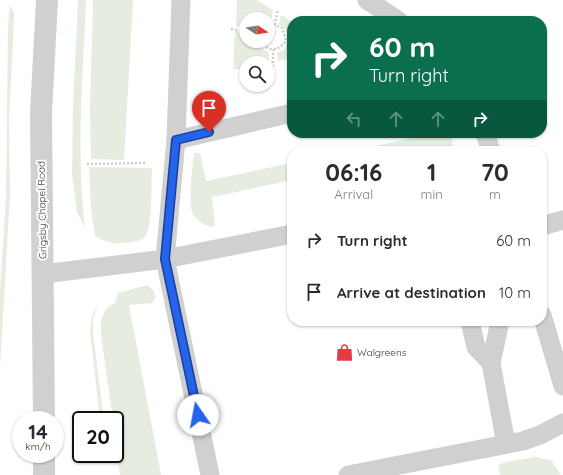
<!DOCTYPE html>
<style>
:root{--surface:#fff;--page:#f7f7f7;--text:#2b2b33;--muted:#7c7c81}
body{margin:0;font-family:Quicksand,sans-serif;background:var(--page);color:var(--text);height:100vh;display:flex;flex-direction:column;font-size:15px;white-space:nowrap}
*{box-sizing:border-box;margin:0}
p{font-size:13px;color:var(--muted)}
.icon{flex:none;width:22px;height:22px;fill:none;stroke:currentColor;stroke-width:2;stroke-linecap:round;stroke-linejoin:round}
.map{position:relative;flex:1;overflow:hidden}
.panel{position:absolute;left:287px;top:146px;width:260px;height:180px;display:flex;flex-direction:column;background:var(--surface);border-radius:16px;box-shadow:0 1px 3px #0004}
.panel>*{flex:none}
.banner{position:absolute;left:287px;top:16px;width:260px;height:122px;border-radius:16px;box-shadow:0 1px 3px #0004;background:#0b6e4f;color:#fff;overflow:hidden}
.needle{width:26px;rotate:102deg}
.buttons{position:absolute;left:239px;top:12px;display:grid;gap:8px}
.buttons a{display:grid;place-items:center;width:36px;height:36px;border-radius:50%;background:var(--surface);box-shadow:0 1px 3px #0004;font-size:20px}
.speed{position:absolute;left:12px;top:411px;display:flex;gap:8px;font-size:20px;font-weight:700;text-align:center}
.speed>*{display:grid;place-content:center;width:52px;height:52px;border-radius:50%;background:var(--surface);box-shadow:0 1px 3px #0004;line-height:1}
.speed small{font-size:10px;font-weight:400}
.speed .limit{border:2px solid #111;border-radius:6px;background:#fff;color:#111}
.pin{position:absolute;display:grid;place-items:center;width:34px;height:34px;color:#fff;margin:-41px -17px;border-radius:50% 50% 50% 0;rotate:-45deg;box-shadow:0 0 4px #0007}
.pin .icon{rotate:45deg}
.me{position:absolute;width:44px;margin:-22px;rotate:348deg;stroke-linejoin:round;filter:drop-shadow(0 0 3px #0008)}
.turn{display:flex;align-items:center;gap:14px;height:84px;padding:0 16px;font-size:18px}
.turn .icon{width:52px;height:52px;stroke-width:2.5}
.turn b{display:block;font-size:28px;line-height:34px}
.lanes{display:flex;align-items:center;height:38px;padding:0 16px;background:#0003;justify-content:center;gap:20px;direction:ltr}
.lanes .off{opacity:.35}
.eta{display:flex;justify-content:space-evenly;align-items:center;height:68px;text-align:center}
.eta b{font-size:24px;font-weight:800;line-height:28px}
ul{padding:0;list-style:none}
li{display:flex;align-items:center;gap:12px;height:52px;padding:0 16px}
li div{flex:1}
li b{display:block;font-size:15px}
li em{font-style:normal}
.map>svg:first-child{display:block}
.green{fill:#e6ecdf}
.lines{fill:none;stroke-linecap:round;stroke-linejoin:round}
.path{stroke:#cdcdcd;stroke-width:2.5;stroke-dasharray:2 2;stroke-linecap:butt}
.service{stroke:#d0d0d0;stroke-width:19}
.tertiary{stroke:#d0d0d0;stroke-width:22}
.route-casing{stroke:#184099;stroke-width:10}
.route{stroke:#2563eb;stroke-width:7}
.labels{text-anchor:middle;dominant-baseline:central;stroke-width:4;stroke-linejoin:round;paint-order:stroke}
.street-label{font-size:10px;fill:#333;stroke:#fff}
.poi-label{font-size:10px;fill:#333;stroke:#fff;text-anchor:start}
</style>
<div class="map">
<svg width="563" height="475" viewBox="0 0 563 475">
<rect width="100%" height="100%" fill="#fff"/>
<g class="green">
<path d="M78,0H86C83,75 76,152 85,227L77,213L72,175L73,106Z"/>
<path d="M93,0H133L124,160L91,159L90,109Z"/>
<path d="M237,0H257L273,10L271,22L268,23V19H246V28L236,26Z"/>
<path d="M10,5L14,13V21L9,118L10,195L0,368V292L6,197L8,27Z"/>
<path d="M281,15L292,22V58L278,61L277,53L285,49C290,37 289,31 279,24Z"/>
<path d="M235,30L246,34V41H258L261,47L269,53V63H246V68L233,70Z"/>
<path d="M437,133H451L453,147L433,151H352Z"/>
<path d="M194,153H200L206,181L292,163V180L212,197L215,226L210,227C203,224 197,221 193,214C187,203 193,166 194,153Z"/>
<path d="M89,167L152,168C151,181 153,227 145,236C142,241 136,241 131,242C117,245 108,243 95,236L91,209Z"/>
<path d="M147,285L154,291L155,298L152,303L129,305L161,475H120L115,437V420H113L101,335V320L106,309L116,302L118,293Z"/>
<path d="M100,302L93,318V333L104,420H100L90,331L92,316Z"/>
<path d="M535,457L551,460L561,475H500L498,465L506,462Z"/>
</g>
<g class="lines">
<g class="path">
<path d="M275,25L278,9"/>
<path d="M231,29L246,32"/>
<path d="M261,41C267,53 280,51 286,40L282,28L275,25L268,26"/>
<path d="M273,67V50"/>
<path d="M87,164L147,163"/>
</g>
<g class="service">
<path d="M181,0L176,140L165,259L210,475"/>
<path d="M367,0L399,21"/>
<path d="M485,133L491,151"/>
<path d="M176,140L292,113"/>
<path d="M542,226L563,220"/>
<path d="M43,274L165,259L292,234"/>
<path d="M542,315L563,386"/>
<path d="M470,321L476,347L491,363"/>
<path d="M498,321L499,326L491,363L506,444"/>
<path d="M348,475L523,441L540,435L563,423"/>
</g>
<g class="tertiary">
<path d="M44,420L41,113L47,0"/>
<path d="M44,454V475"/>
</g>
</g>
<g class="lines">
<defs>
<path id="route" d="M198,415L165,259L176,140L209,132"/>
</defs>
<use href="#route" class="route-casing"/>
<use href="#route" class="route"/>
</g>
<defs>
<symbol id="shop-bare" viewBox="-9 -9 18 18"><path d="M-5-2.5h2.3a2.7 3.5 0 0 1 5.4 0H5L5.5 6h-11ZM-1.5-2.5h3a1.5 2.3 0 0 0-3 0Z" fill="#e63946" stroke="#fff" stroke-width="2.5" paint-order="stroke"/></symbol>
</defs>
<g fill-rule="evenodd">
<use href="#shop-bare" x="332" y="340" width="25" height="25"/>
</g>
<g class="labels">
<g class="street-label">
<text transform="translate(42 210) rotate(-91)">Grigsby Chapel Road</text>
</g>
<g class="poi-label">
<text x="357" y="352">Walgreens</text>
</g>
</g>
</svg>
<div class="buttons">
<a><svg class="needle" viewBox="-14 -14 28 28"><path d="M0-13l5 13h-10z" fill="#e53935"/><path d="M0 13l5-13h-10z" fill="#7c7c81"/></svg></a>
<a><svg class="icon" aria-label="search" viewBox="0 0 24 24"><circle cx="10" cy="10" r="6"/><path d="M15 15l6 6"/></svg></a>
</div>
<div class="speed"><div>14<small>km/h</small></div><div class="limit">20</div></div>
<div class="pin" style="left:209px;top:132px;background:#d93025"><svg class="icon" aria-label="arrive" viewBox="0 0 24 24"><path d="M6 21V4h12l-3 4 3 4H6"/></svg></div>
<svg class="me" style="left:198px;top:415px" viewBox="-20 -20 40 40"><circle r="19" fill="#fff"/><path d="M0-13L10 11 0 6-10 11z" fill="#2563eb"/></svg>
<div class="banner">
<div class="turn"><svg class="icon" aria-label="right" viewBox="0 0 24 24"><path d="M7 20v-9h11M14 6l5 5-5 5"/></svg><div><b>60 m</b>Turn right</div></div>
<div class="lanes"><svg class="icon off" aria-label="left" viewBox="0 0 24 24"><path d="M17 20v-9H6M10 6l-5 5 5 5"/></svg><svg class="icon off" aria-label="ahead" viewBox="0 0 24 24"><path d="M12 20V5M6 11l6-6 6 6"/></svg><svg class="icon off" aria-label="ahead" viewBox="0 0 24 24"><path d="M12 20V5M6 11l6-6 6 6"/></svg><svg class="icon" aria-label="right" viewBox="0 0 24 24"><path d="M7 20v-9h11M14 6l5 5-5 5"/></svg></div>
</div>
<section class="panel">
<div class="eta">
<div><b>06:16</b><p>Arrival</p></div>
<div><b>1</b><p>min</p></div>
<div><b>70</b><p>m</p></div>
</div>
<ul>
<li><svg class="icon" aria-label="right" viewBox="0 0 24 24"><path d="M7 20v-9h11M14 6l5 5-5 5"/></svg><div><b>Turn right</b></div><em>60 m</em></li>
<li><svg class="icon" aria-label="arrive" viewBox="0 0 24 24"><path d="M6 21V4h12l-3 4 3 4H6"/></svg><div><b>Arrive at destination</b></div><em>10 m</em></li>
</ul>
</section>
</div>
